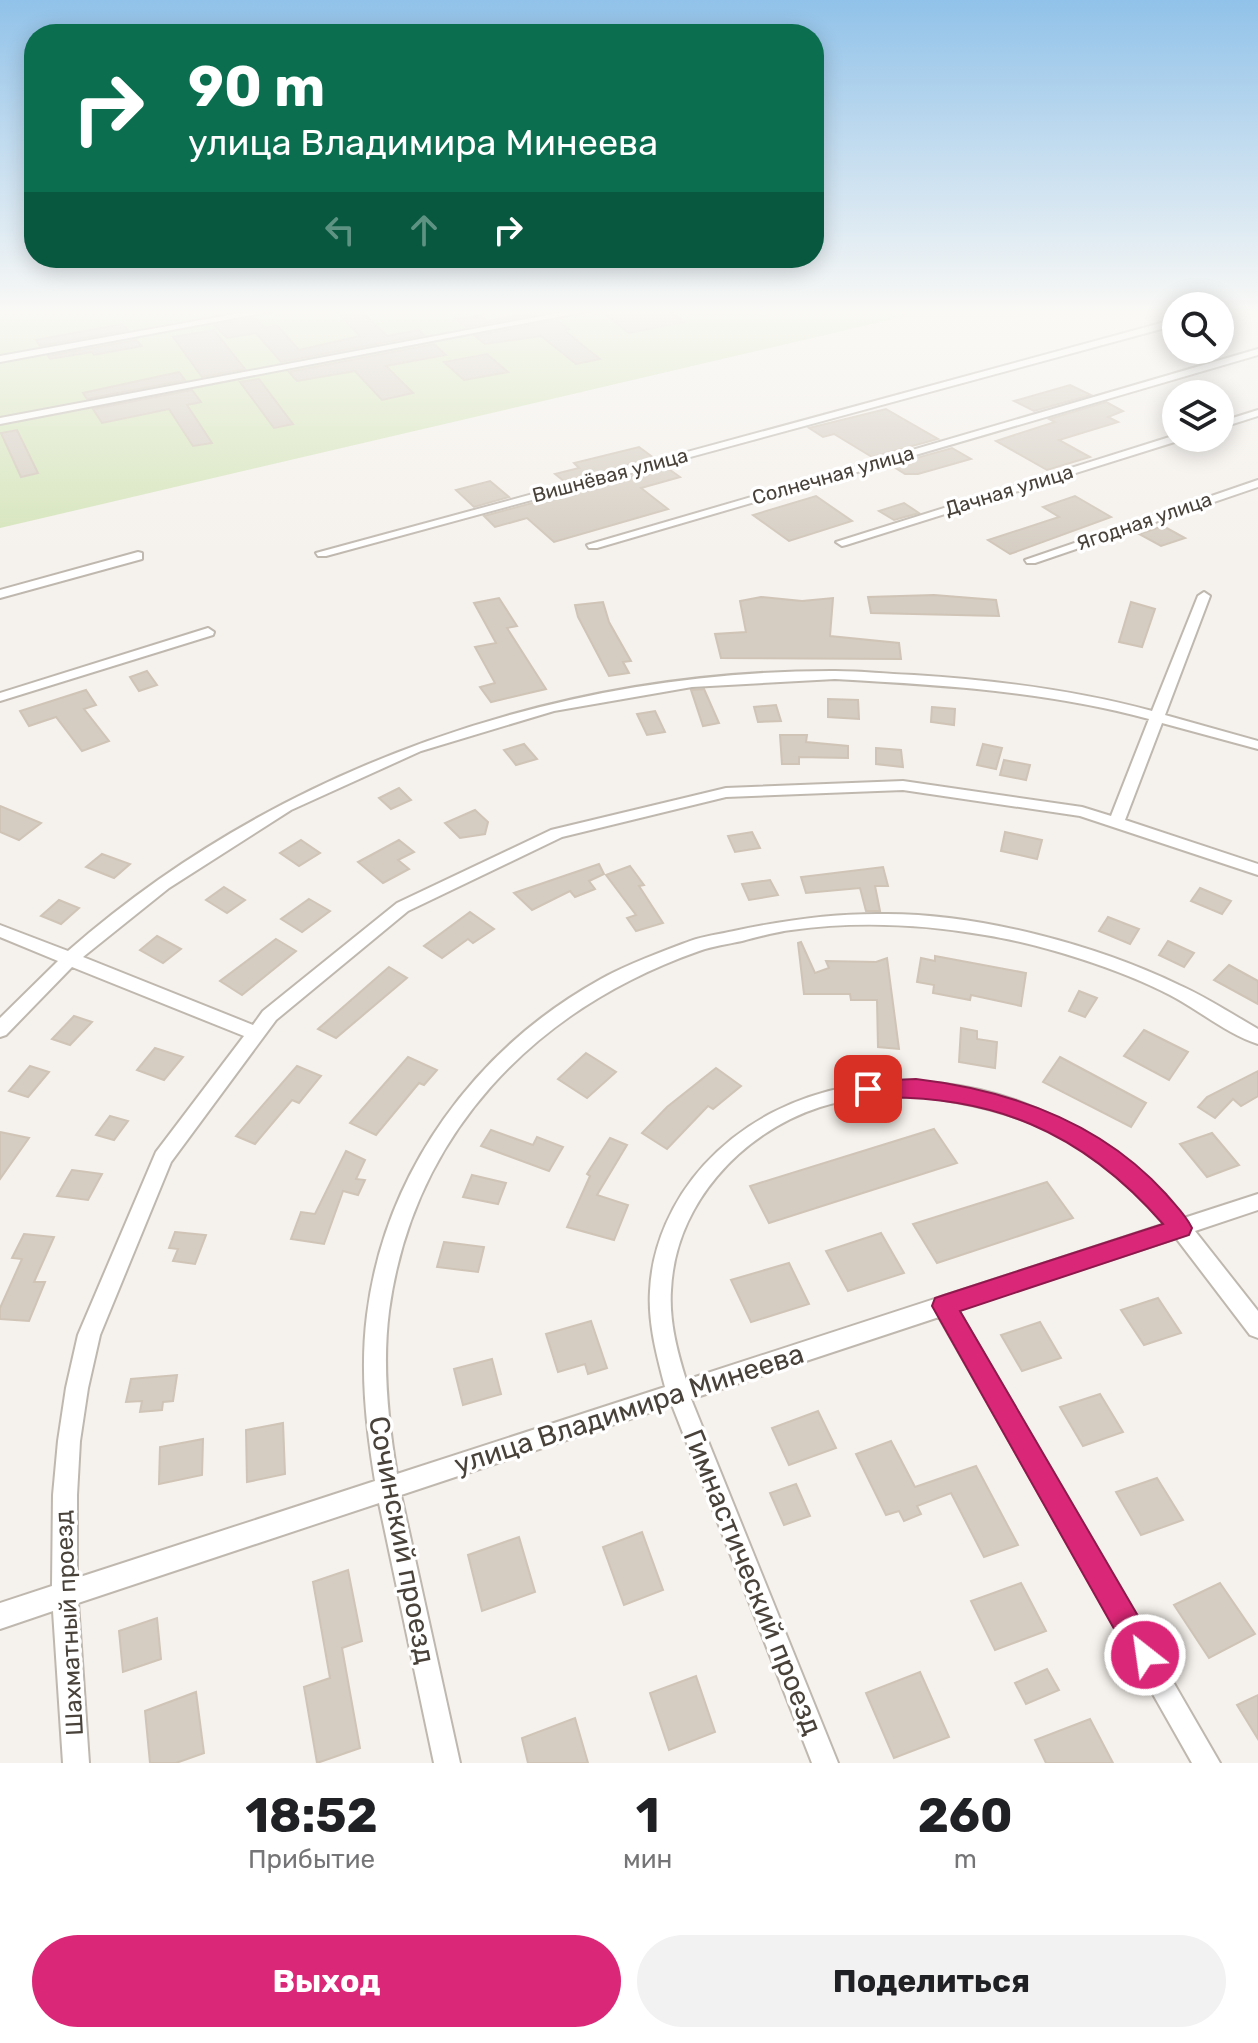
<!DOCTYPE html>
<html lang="ru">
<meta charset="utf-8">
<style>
:root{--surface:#fff;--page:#f2f2f2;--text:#202124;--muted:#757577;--accent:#db2777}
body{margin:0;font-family:Rubik,sans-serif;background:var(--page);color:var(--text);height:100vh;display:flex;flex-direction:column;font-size:30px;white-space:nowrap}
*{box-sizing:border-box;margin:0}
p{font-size:26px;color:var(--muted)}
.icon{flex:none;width:44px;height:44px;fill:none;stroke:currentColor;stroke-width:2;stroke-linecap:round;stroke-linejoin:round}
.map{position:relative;height:1763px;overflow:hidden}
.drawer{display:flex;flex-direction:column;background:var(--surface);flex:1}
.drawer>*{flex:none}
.banner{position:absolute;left:24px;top:24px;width:800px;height:244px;border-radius:32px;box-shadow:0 4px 20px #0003;background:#0b6e4f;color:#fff;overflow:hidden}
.controls{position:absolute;left:1162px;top:292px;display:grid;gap:16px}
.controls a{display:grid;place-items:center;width:72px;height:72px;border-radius:50%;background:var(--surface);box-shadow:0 4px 20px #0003;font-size:40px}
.pin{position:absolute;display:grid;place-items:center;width:68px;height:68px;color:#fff;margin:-34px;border-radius:16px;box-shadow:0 4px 12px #0006}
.me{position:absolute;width:88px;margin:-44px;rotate:330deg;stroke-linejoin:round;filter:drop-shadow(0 0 6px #0008)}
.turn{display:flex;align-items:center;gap:28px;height:168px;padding:0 32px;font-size:36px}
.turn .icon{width:104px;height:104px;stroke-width:2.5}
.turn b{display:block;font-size:56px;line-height:68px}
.lanes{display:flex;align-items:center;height:76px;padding:0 32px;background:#0003;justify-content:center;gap:40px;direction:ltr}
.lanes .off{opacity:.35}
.eta{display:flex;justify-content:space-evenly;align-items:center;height:136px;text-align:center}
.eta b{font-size:48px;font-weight:700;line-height:56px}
.action{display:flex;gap:16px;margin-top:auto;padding:16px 32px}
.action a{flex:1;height:92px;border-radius:48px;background:var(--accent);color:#fff;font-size:32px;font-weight:700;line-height:92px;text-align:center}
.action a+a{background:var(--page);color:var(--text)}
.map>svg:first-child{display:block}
.green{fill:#d4e4b9}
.building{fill:#d5cdc2;stroke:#cfc4b6;stroke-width:2}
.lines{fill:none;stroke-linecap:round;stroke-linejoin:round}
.minor-casing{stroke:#bfb8af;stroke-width:4}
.minor{fill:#fff;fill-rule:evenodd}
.route{fill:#db2777;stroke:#8e194d;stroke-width:2}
.labels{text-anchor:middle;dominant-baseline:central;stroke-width:7;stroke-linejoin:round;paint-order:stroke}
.far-street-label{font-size:20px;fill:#49423a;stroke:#fff}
.street-label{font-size:24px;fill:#49423a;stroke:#fff}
.near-street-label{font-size:28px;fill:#49423a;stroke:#fff}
</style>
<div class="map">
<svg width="1258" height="1763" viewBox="0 0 1258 1763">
<rect width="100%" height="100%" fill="#f5f1ec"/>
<path class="green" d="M0,310H932L0,528Z"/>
<g class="building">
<path d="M335,310H360L387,336L419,330L424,335L281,362L256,333L227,338L214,325L255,318L265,328L277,325L299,350L360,336Z"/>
<path d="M545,310L547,312L466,327L456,319L480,315L487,321Z"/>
<path d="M599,310H668L685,322L629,333Z"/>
<path d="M557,320L569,329L565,331L600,359L576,364L541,336L485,344L475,336Z"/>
<path d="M122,324L128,330L40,346L36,340Z"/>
<path d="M214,330L245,369L202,377L173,337Z"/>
<path d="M136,340L142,346L94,355L92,352L50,359L48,356Z"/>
<path d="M434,344L446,355L386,366L413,393L382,400L355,371L297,381L289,372Z"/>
<path d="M487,354L508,372L464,380L444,362Z"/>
<path d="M179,372L185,380L87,399L83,393Z"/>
<path d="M259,379L293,424L274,428L240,382Z"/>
<path d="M1070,385L1091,395L1034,411L1014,401Z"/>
<path d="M192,390L201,402L187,405L212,443L193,446L169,409L102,423L93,409Z"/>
<path d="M1106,402L1123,411L1108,417L1118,422L1059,440L1090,457L1047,470L996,441L1055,422L1049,419Z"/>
<path d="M886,409L938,439L872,457L834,434L823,437L809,428Z"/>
<path d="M17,430L38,473L21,477L1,433Z"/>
<path d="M639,447L654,458L565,482L555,474L579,468L574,463Z"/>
<path d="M952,448L971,459L918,474H905L891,465Z"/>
<path d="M666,467L680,477L641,488L668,509L554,542L527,518L495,527L484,516Z"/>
<path d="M490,481L509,497L474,507L456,490Z"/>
<path d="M816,496L852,521L789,541L753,515Z"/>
<path d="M1075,496L1111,517L1010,554L988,540L1059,517L1043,507Z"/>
<path d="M904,503L919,513L894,520L879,511Z"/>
<path d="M1163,526L1185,538L1161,546L1139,534Z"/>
<path d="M934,595L996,600L999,616L871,613L868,597Z"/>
<path d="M761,597L802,601L833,598L830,636L899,643L901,659L721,658L715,634L746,632L740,601Z"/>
<path d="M499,598L517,626L507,628L546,689L491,702L480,687L495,683L475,647L496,643L474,603Z"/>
<path d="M603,602L609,622L631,661L623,662L629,673L609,676L578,617L575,605Z"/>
<path d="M1131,602L1155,609L1142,647L1119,642Z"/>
<path d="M147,671L157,685L139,691L130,677Z"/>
<path d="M704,689L719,723L703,726L691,690Z"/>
<path d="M86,690L96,705L84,709L109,741L82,751L56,717L29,726L20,711Z"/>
<path d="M828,699L858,700L859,719L828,717Z"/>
<path d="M776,705L781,721L758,722L754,707Z"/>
<path d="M932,707L955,709L954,725L931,722Z"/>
<path d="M655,711L665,732L647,735L637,714Z"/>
<path d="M780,735H807L806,742L848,746V758L799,757V764H782Z"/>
<path d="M524,744L537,759L516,765L504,750Z"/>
<path d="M983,744L1002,748L996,769L977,765Z"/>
<path d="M876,748L901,750L903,767L876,764Z"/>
<path d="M1004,760L1030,765L1026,780L1000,775Z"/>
<path d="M399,788L411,800L391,809L379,798Z"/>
<path d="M0,806L41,823L19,840L0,832Z"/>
<path d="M475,810L488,822L485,834L460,838L445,823Z"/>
<path d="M752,832L760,848L735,852L728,836Z"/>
<path d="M1005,832L1042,840L1037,859L1001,851Z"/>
<path d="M301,840L320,853L299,866L280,853Z"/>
<path d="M399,840L414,852L398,860L409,869L383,883L358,862Z"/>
<path d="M102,854L130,864L114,878L86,867Z"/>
<path d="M599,864L604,874L589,881L595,889L575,897L570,891L532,910L514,893Z"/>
<path d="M630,866L644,885L639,886L663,923L636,931L627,918L636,915L606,875Z"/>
<path d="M883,867L888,886H875L880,911H866L860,888L806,893L801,877Z"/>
<path d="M770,880L778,895L749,900L742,884Z"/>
<path d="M224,887L245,900L227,913L206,900Z"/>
<path d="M1200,888L1231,901L1222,914L1191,901Z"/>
<path d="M309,899L330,911L302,932L281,919Z"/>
<path d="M59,900L79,908L61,924L41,916Z"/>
<path d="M470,912L494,929L473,943L468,939L442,958L424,946Z"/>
<path d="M1108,917L1139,929L1130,944L1099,931Z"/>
<path d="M157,936L181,949L163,963L140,950Z"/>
<path d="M276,939L296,951L242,995L220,981Z"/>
<path d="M1168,941L1194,953L1184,967L1159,955Z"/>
<path d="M801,942L815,973L829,968L826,961L876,962L887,958L899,1049L878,1047L877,1000H851L850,994H804L798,943Z"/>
<path d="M935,956L1026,973L1021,1006L971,995L970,1000L933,993L934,985L917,982L921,958L935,961Z"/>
<path d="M1229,965L1258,981V1004L1214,980Z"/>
<path d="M389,967L407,978L336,1038L318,1029Z"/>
<path d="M1079,991L1097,998L1085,1017L1069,1011Z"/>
<path d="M74,1016L92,1022L70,1045L52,1039Z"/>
<path d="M961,1028L977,1031V1039L997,1042L995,1068L959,1062Z"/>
<path d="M1144,1030L1188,1052L1169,1080L1124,1056Z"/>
<path d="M155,1048L183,1057L164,1080L137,1070Z"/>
<path d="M586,1053L616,1072L587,1098L558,1079Z"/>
<path d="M408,1057L437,1070L424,1085L419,1083L376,1135L350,1123Z"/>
<path d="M1060,1057L1146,1103L1131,1127L1043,1082Z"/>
<path d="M30,1066L49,1072L28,1097L9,1091Z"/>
<path d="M297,1066L321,1076L299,1103L292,1100L255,1144L236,1136Z"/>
<path d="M716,1068L741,1086L713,1109L708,1106L667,1149L642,1133L667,1107Z"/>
<path d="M1258,1071V1096L1241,1106L1233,1099L1215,1118L1198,1107L1207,1097Z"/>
<path d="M110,1116L128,1121L114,1140L96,1135Z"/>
<path d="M934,1129L957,1163L769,1223L750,1186Z"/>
<path d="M491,1130L533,1145L537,1137L563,1147L549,1171L481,1146Z"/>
<path d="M0,1132L29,1138L0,1179Z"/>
<path d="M1212,1133L1239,1165L1207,1177L1180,1144Z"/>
<path d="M610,1138L627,1145L597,1195L628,1205L614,1240L567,1227L590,1176L587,1174Z"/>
<path d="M346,1151L365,1160L356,1179L365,1180L358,1195L343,1191L324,1244L291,1239L301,1212L315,1214Z"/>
<path d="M72,1170L102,1174L88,1200L57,1196Z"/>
<path d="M472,1175L506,1183L498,1204L463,1197Z"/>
<path d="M1047,1182L1073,1218L937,1263L913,1224Z"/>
<path d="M175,1232L206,1235L195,1264L173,1261L178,1249L169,1248Z"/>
<path d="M881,1233L904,1273L848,1291L826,1251Z"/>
<path d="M24,1234L54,1237L34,1282H45L29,1321L0,1319V1308L22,1259L12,1258Z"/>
<path d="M444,1242L484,1247L478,1272L437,1267Z"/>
<path d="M789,1263L809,1304L751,1322L731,1280Z"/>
<path d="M1158,1298L1181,1333L1144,1345L1121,1310Z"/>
<path d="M591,1321L607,1368L588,1374L585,1364L558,1372L546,1334Z"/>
<path d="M1040,1322L1061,1358L1022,1371L1001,1335Z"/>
<path d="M492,1359L501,1394L463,1405L454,1369Z"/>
<path d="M177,1375L173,1401L163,1402L162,1410L140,1412L142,1401L126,1402L131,1379Z"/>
<path d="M1100,1394L1123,1432L1083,1446L1060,1407Z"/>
<path d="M818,1411L836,1448L789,1465L772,1428Z"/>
<path d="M283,1423L285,1474L247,1482L246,1430Z"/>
<path d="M203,1439L202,1475L159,1484L160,1447Z"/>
<path d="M891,1441L915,1487L976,1466L1018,1545L984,1557L951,1493L917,1506L921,1514L904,1521L899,1511L886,1515L856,1454Z"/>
<path d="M1157,1478L1183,1520L1141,1535L1116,1492Z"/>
<path d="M796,1484L810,1516L784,1525L770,1493Z"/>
<path d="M642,1532L663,1590L624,1605L603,1547Z"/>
<path d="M519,1537L535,1592L482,1611L468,1555Z"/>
<path d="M348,1570L362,1641L342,1648L360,1748L317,1763L304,1687L330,1678L313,1582Z"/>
<path d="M1021,1583L1046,1631L995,1650L971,1601Z"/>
<path d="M1220,1583L1255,1634L1209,1658L1174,1605Z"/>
<path d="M157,1618L161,1659L123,1672L119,1631Z"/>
<path d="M1047,1669L1059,1690L1026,1704L1015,1683Z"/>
<path d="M920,1672L949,1737L894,1758L866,1693Z"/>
<path d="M696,1676L715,1732L669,1750L650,1693Z"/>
<path d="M196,1692L204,1753L176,1763H150L145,1711Z"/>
<path d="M1258,1695V1739L1237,1705Z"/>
<path d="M575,1718L588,1763H528L522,1738Z"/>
<path d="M1090,1719L1113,1763H1046L1035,1740Z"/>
</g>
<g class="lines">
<defs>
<g id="minor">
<path d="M258,310H279L0,362V356Z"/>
<path d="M574,310H594L0,424V418Z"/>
<path d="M1176,319V325L326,556H318L316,553Z"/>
<path d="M1258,349V355L597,548H589L587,545Z"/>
<path d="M1258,410V416L1220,428V422Z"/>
<path d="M1176,435V438H1182L1181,440L846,545L842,546L836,542Z"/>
<path d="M1258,480V487L1035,563H1027L1025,560Z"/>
<path d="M138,552L142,553V559L0,598V590Z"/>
<path d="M1204,592L1210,596L1165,715L1258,741V749L1162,723L1125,820L1258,864V875L1080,816L903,790L726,797L562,837L408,911L276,1020L171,1162L100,1335L88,1388L80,1441L77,1495V1578L375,1481C366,1426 360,1370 367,1315C385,1171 476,1048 601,979C628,964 661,952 690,941C704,936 720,934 734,931C785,920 835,913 887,914C980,914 1096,945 1179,985C1206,997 1232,1014 1258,1029V1044C1227,1034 1199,1010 1170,995C1120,969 1041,944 985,935C923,924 854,921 791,930C775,932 758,937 742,941C728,944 713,946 699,951C534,1009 413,1134 389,1311C382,1365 388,1421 397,1474L665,1387C657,1356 648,1324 650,1291C652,1245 673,1199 704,1165C783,1078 915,1062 1023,1103C1087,1127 1139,1166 1184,1218L1258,1194V1210L1195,1231L1258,1311V1338L1250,1335L1176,1238L958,1310L1220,1763H1192L939,1317L691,1399L838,1763H812L672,1405L401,1495L460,1763H434L379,1503L78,1603L89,1763H63L53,1611L0,1629V1603L52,1586L53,1495L58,1441L66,1388L78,1335L156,1152L244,1036L72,967L6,1035L0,1037V1018L58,961L0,937V925L68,951C277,767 558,670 835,671C861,671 888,674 914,675C993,680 1075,690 1152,711L1198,596ZM835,679C941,685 1047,691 1149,719L1111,816L1082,807L903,781L726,788L551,830L397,903L263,1011L253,1025L83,957L169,888L291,810L421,751L554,711L692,687ZM916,1096C1027,1109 1090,1140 1165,1224L686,1380C677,1351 669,1321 671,1290C675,1205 740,1133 820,1107C851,1097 884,1097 916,1096Z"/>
<path d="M208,628L214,632L213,635L0,701V693Z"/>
</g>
</defs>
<use href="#minor" class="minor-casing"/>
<use href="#minor" class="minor"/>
</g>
<linearGradient id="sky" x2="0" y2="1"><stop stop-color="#91c2e9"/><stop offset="0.56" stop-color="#faf9f6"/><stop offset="1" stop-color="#faf9f6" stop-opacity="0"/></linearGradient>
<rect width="1258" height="557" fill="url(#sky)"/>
<path class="route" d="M916,1079C1009,1090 1101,1122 1166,1194C1175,1205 1186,1215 1192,1228L1189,1235L960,1311L1155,1645L1160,1655L1155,1666L1145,1670L1135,1666L932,1306L935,1298L944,1295L1163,1224C1082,1131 990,1093 868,1098L857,1089L868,1081Z"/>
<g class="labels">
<g class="far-street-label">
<text transform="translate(610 475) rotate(-15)">Вишнёвая улица</text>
<text transform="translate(833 475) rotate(-16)">Солнечная улица</text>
<text transform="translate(1009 490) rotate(-17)">Дачная улица</text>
<text transform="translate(1144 521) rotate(-19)">Ягодная улица</text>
</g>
<g class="street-label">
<text transform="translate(69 1623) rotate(-93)">Шахматный проезд</text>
</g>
<g class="near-street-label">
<text transform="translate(629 1409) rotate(-18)">улица Владимира Минеева</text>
<text transform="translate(402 1540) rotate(79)">Сочинский проезд</text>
<text transform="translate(753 1582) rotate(68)">Гимнастический проезд</text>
</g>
</g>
</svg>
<div class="controls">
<a><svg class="icon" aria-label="search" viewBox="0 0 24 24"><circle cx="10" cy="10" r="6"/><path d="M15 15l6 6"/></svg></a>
<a><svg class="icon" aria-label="layers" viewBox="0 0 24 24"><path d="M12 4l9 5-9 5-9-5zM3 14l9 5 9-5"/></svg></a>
</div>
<div class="pin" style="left:868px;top:1089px;background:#d93025"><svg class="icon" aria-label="arrive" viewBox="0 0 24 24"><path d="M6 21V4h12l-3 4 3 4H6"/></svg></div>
<svg class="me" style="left:1145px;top:1655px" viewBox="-20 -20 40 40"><circle r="17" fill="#db2777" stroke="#fff" stroke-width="3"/><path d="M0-11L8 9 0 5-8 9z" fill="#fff"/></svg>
<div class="banner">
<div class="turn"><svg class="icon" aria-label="right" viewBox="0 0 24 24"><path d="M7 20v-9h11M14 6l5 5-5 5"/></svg><div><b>90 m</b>улица Владимира Минеева</div></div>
<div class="lanes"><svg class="icon off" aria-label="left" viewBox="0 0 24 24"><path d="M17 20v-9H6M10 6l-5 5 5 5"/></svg><svg class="icon off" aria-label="ahead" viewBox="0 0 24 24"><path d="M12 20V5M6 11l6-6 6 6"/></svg><svg class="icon" aria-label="right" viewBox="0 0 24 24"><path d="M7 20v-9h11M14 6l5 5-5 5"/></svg></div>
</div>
</div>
<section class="drawer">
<div class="eta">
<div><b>18:52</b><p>Прибытие</p></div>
<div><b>1</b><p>мин</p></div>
<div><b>260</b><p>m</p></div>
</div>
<div class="action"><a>Выход</a><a>Поделиться</a></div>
</section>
